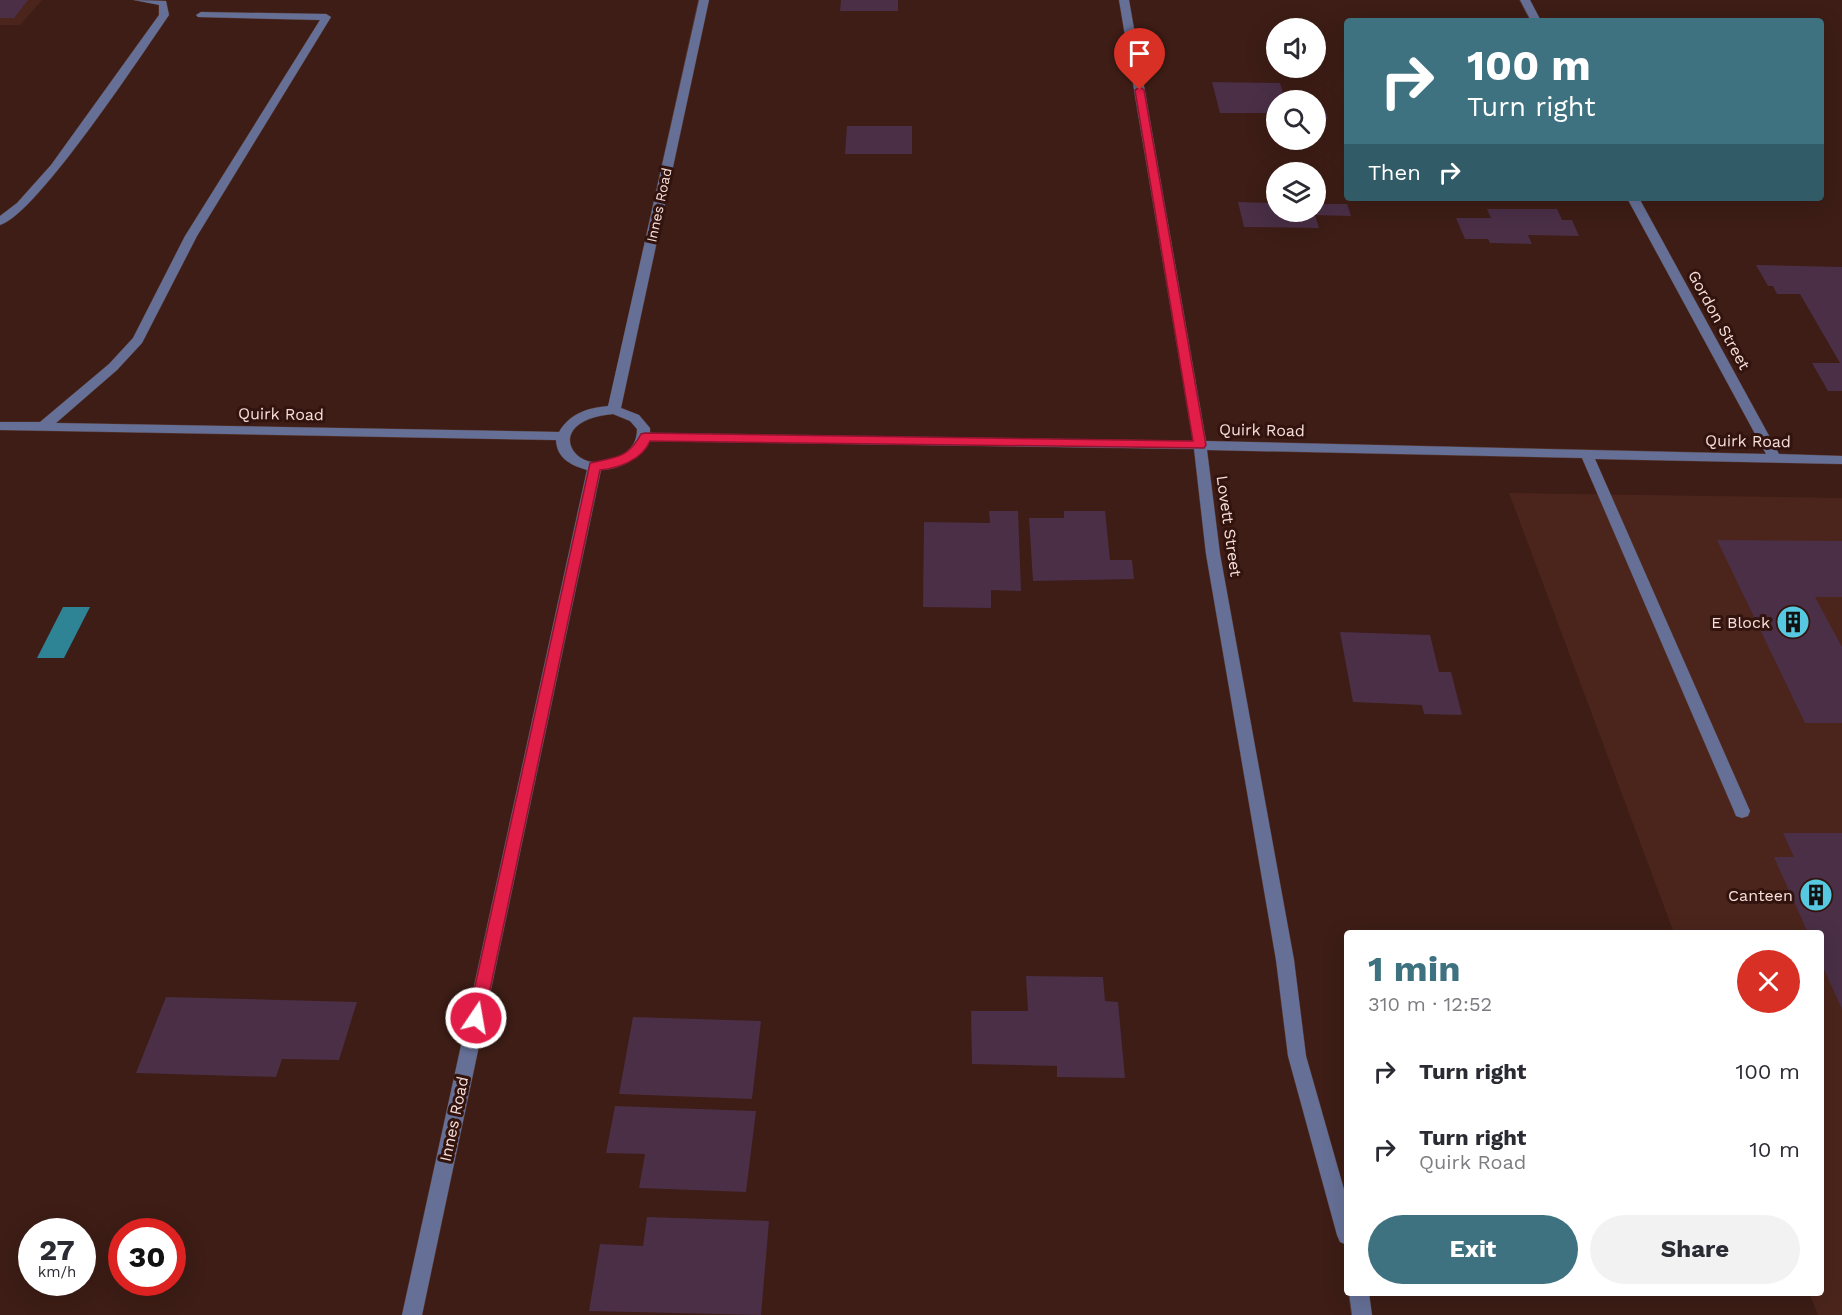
<!DOCTYPE html>
<meta charset="utf-8">
<style>
:root{--surface:#fff;--page:#f2f2f3;--text:#2b2b33;--muted:#7c7c81;--accent:#3e7281}
body{margin:0;font-family:"Work Sans",sans-serif;background:var(--page);color:var(--text);height:100vh;display:flex;flex-direction:column;font-size:22px;white-space:nowrap}
*{box-sizing:border-box;margin:0}
p{font-size:20px;color:var(--muted)}
.icon{flex:none;width:33px;height:33px;fill:none;stroke:currentColor;stroke-width:2;stroke-linecap:round;stroke-linejoin:round}
.map{position:relative;flex:1;overflow:hidden}
.sheet{position:absolute;left:1344px;top:930px;width:480px;height:366px;display:flex;flex-direction:column;background:var(--surface);border-radius:6px;box-shadow:0 6px 24px #0002}
.sheet>*{flex:none}
.hud{position:absolute;left:1344px;top:18px;width:480px;height:183px;border-radius:6px;box-shadow:0 6px 24px #0002;background:#3e7281;color:#fff;overflow:hidden}
.buttons{position:absolute;left:1266px;top:18px;display:grid;gap:12px}
.buttons a{display:grid;place-items:center;width:60px;height:60px;border-radius:50%;background:var(--surface);box-shadow:0 6px 24px #0002;font-size:30px}
.speed{position:absolute;left:18px;top:1218px;display:flex;gap:12px;font-size:30px;font-weight:700;text-align:center}
.speed>*{display:grid;place-content:center;width:78px;height:78px;border-radius:50%;background:var(--surface);box-shadow:0 6px 24px #0002;line-height:1}
.speed small{font-size:15px;font-weight:400}
.speed .limit{border:9px solid #d22;background:#fff;color:#111}
.pin{position:absolute;display:grid;place-items:center;width:51px;height:51px;color:#fff;margin:-62px -26px;border-radius:50% 50% 50% 0;rotate:-45deg;box-shadow:0 0 6px #0007}
.pin .icon{rotate:45deg}
.me{position:absolute;width:66px;margin:-33px;rotate:12deg;stroke-linejoin:round;filter:drop-shadow(0 0 4px #0008)}
.turn{display:flex;align-items:center;gap:21px;height:126px;padding:0 24px;font-size:27px}
.turn .icon{width:78px;height:78px;stroke-width:2.5}
.turn b{display:block;font-size:42px;line-height:51px}
.then{display:flex;align-items:center;height:57px;padding:0 24px;background:#0003;gap:12px;font-size:22px}
.round{display:grid;place-items:center;flex:none;width:63px;height:63px;border-radius:32px;background:var(--page)}
.overview{display:flex;align-items:center;justify-content:space-between;height:102px;padding:0 24px}
h1{font-size:36px;font-weight:700;line-height:45px;color:var(--accent)}
.cta{display:flex;gap:12px;margin-top:auto;padding:12px 24px}
.cta a{flex:1;height:69px;border-radius:36px;background:var(--accent);color:#fff;font-size:24px;font-weight:700;line-height:69px;text-align:center}
.cta a+a{background:var(--page);color:var(--text)}
ul{padding:0;list-style:none}
li{display:flex;align-items:center;gap:18px;height:78px;padding:0 24px}
li div{flex:1}
li b{display:block;font-size:22px}
li em{font-style:normal}
.map>svg:first-child{display:block}
.built{fill:#4b251c}
.water{fill:#2e8394}
.building{fill:#4a2f46}
.lines{fill:none;stroke-linecap:round;stroke-linejoin:round}
.minor-casing{stroke:#573831;stroke-width:1}
.minor{fill:#667097;fill-rule:evenodd}
.route{fill:#e11d48;stroke:#92132f;stroke-width:1.5}
.labels{text-anchor:middle;dominant-baseline:central;stroke-width:6;stroke-linejoin:round;paint-order:stroke}
.far-street-label{font-size:14px;fill:#f6dfda;stroke:#32130d}
.street-label{font-size:16px;fill:#f6dfda;stroke:#32130d}
.poi-label{font-size:16px;fill:#f6dfda;stroke:#32130d;text-anchor:end}
</style>
<div class="map">
<svg width="1842" height="1315" viewBox="0 0 1842 1315">
<rect width="100%" height="100%" fill="#3d1d16"/>
<g class="built">
<path d="M0,0H42L20,25H0Z"/>
<path d="M1509,493L1842,498V1315H1818L1809,1293H1821V933H1674Z"/>
</g>
<path class="water" d="M63,607H90L64,658H37Z"/>
<g class="building">
<path d="M0,0H28L14,18H0Z"/>
<path d="M841,0H898V11H840Z"/>
<path d="M1212,82L1280,83L1285,100H1276V119H1273L1272,113H1220Z"/>
<path d="M1316,110H1325L1328,119H1316Z"/>
<path d="M847,126H912V154H845Z"/>
<path d="M1238,202L1276,203V212H1316V204H1347L1351,216L1315,215L1319,228L1244,227Z"/>
<path d="M1487,209H1557L1562,220H1572L1579,236L1528,235L1532,244L1490,243L1488,239H1465L1456,218H1491Z"/>
<path d="M1756,265L1842,267V391H1828L1812,363H1840L1800,294H1777L1773,286H1768Z"/>
<path d="M989,511H1018L1021,591L991,590V608L923,607L924,522L990,523Z"/>
<path d="M1064,511H1105L1110,560H1132L1134,579L1033,581L1029,518H1064Z"/>
<path d="M1717,540L1842,541V597H1815L1842,647V723H1805Z"/>
<path d="M1340,632L1430,635L1439,672H1451L1462,715L1424,714L1422,705L1353,702Z"/>
<path d="M1783,833H1842V1009L1821,963V933H1808L1774,857H1794Z"/>
<path d="M1026,976L1103,977L1105,1001L1118,1002L1125,1078L1057,1077V1066L972,1064L971,1011H1028Z"/>
<path d="M166,997L357,1002L339,1060L282,1059L276,1077L136,1073Z"/>
<path d="M633,1017L761,1021L752,1099L619,1094Z"/>
<path d="M615,1106L756,1111L746,1192L639,1188L645,1154L606,1153Z"/>
<path d="M647,1217L769,1221L761,1315L589,1311L600,1244L643,1246Z"/>
</g>
<g class="lines">
<defs>
<g id="minor">
<path d="M134,0L166,1L169,15C142,54 37,214 0,225V216L17,203L51,165L159,15V5Z"/>
<path d="M699,0H709L621,408L639,415L650,428V433L1193,441L1119,0H1129L1206,441L1766,454L1627,198H1639L1779,454L1842,456V464L1595,459L1750,811L1748,816L1742,818L1736,816L1734,811L1582,458L1207,450L1220,554L1294,960L1306,1056L1347,1200V1245L1340,1242L1337,1235L1288,1056L1276,960L1206,554L1194,449L649,441C638,459 622,469 601,470L422,1315H402L587,470C571,465 557,459 556,440L0,430V422H40L109,364L133,338L185,236L320,20L198,17L196,15L201,12L326,14L331,17L197,236L142,343L117,370L56,423L559,432C570,413 588,408 608,406ZM613,414L630,421L637,429C637,442 632,448 622,455C577,484 536,421 613,414Z"/>
<path d="M1520,0H1530L1541,21H1531Z"/>
<path d="M1349,1293H1369L1372,1315H1352Z"/>
</g>
</defs>
<use href="#minor" class="minor-casing"/>
<use href="#minor" class="minor"/>
</g>
<path class="route" d="M1140,87L1144,90L1206,445L1204,448L650,441C642,460 619,468 600,470L484,1018L482,1023L476,1025L470,1023L468,1018L590,463C615,457 628,459 641,434L645,433L1193,441L1135,90Z"/>
<defs>
<symbol id="building-disc" viewBox="-11 -11 22 22"><circle r="9.5" fill="#56c9e0" stroke="#32130d"/><path d="M-4-6H4V6H1V3H-1V6H-4ZM-2.5-4.3h1.7v1.8h-1.7ZM.8-4.3h1.7v1.8H.8ZM-2.5-1h1.7V.8h-1.7ZM.8-1h1.7V.8H.8Z" fill="#111"/></symbol>
</defs>
<g fill-rule="evenodd">
<use href="#building-disc" x="1774" y="603" width="38" height="38"/>
<use href="#building-disc" x="1797" y="876" width="38" height="38"/>
</g>
<g class="labels">
<g class="far-street-label">
<text transform="translate(659 205) rotate(-78)">Innes Road</text>
</g>
<g class="street-label">
<text transform="translate(1719 320) rotate(61)">Gordon Street</text>
<text transform="translate(281 414) rotate(1)">Quirk Road</text>
<text transform="translate(1262 430) rotate(1)">Quirk Road</text>
<text transform="translate(1748 441) rotate(1)">Quirk Road</text>
<text transform="translate(1229 526) rotate(82)">Lovett Street</text>
<text transform="translate(454 1119) rotate(-78)">Innes Road</text>
</g>
<g class="poi-label">
<text x="1770" y="622">E Block</text>
<text x="1793" y="895">Canteen</text>
</g>
</g>
</svg>
<div class="buttons">
<a><svg class="icon" aria-label="sound" viewBox="0 0 24 24"><path d="M4 9h4l5-4v14l-5-4H4zM17 9q2 3 0 6"/></svg></a>
<a><svg class="icon" aria-label="search" viewBox="0 0 24 24"><circle cx="10" cy="10" r="6"/><path d="M15 15l6 6"/></svg></a>
<a><svg class="icon" aria-label="layers" viewBox="0 0 24 24"><path d="M12 4l9 5-9 5-9-5zM3 14l9 5 9-5"/></svg></a>
</div>
<div class="speed"><div>27<small>km/h</small></div><div class="limit">30</div></div>
<div class="pin" style="left:1140px;top:90px;background:#d93025"><svg class="icon" aria-label="arrive" viewBox="0 0 24 24"><path d="M6 21V4h12l-3 4 3 4H6"/></svg></div>
<svg class="me" style="left:476px;top:1018px" viewBox="-20 -20 40 40"><circle r="17" fill="#e11d48" stroke="#fff" stroke-width="3"/><path d="M0-11L8 9 0 5-8 9z" fill="#fff"/></svg>
<div class="hud">
<div class="turn"><svg class="icon" aria-label="right" viewBox="0 0 24 24"><path d="M7 20v-9h11M14 6l5 5-5 5"/></svg><div><b>100 m</b>Turn right</div></div>
<div class="then">Then<svg class="icon" aria-label="right" viewBox="0 0 24 24"><path d="M7 20v-9h11M14 6l5 5-5 5"/></svg></div>
</div>
<section class="sheet">
<div class="overview"><div><h1>1 min</h1><p>310 m · 12:52</p></div><a class="round" style="background:#d93025;color:#fff"><svg class="icon" aria-label="close" viewBox="0 0 24 24"><path d="M6 6l12 12M18 6L6 18"/></svg></a></div>
<ul>
<li><svg class="icon" aria-label="right" viewBox="0 0 24 24"><path d="M7 20v-9h11M14 6l5 5-5 5"/></svg><div><b>Turn right</b></div><em>100 m</em></li>
<li><svg class="icon" aria-label="right" viewBox="0 0 24 24"><path d="M7 20v-9h11M14 6l5 5-5 5"/></svg><div><b>Turn right</b><p>Quirk Road</p></div><em>10 m</em></li>
</ul>
<div class="cta"><a>Exit</a><a>Share</a></div>
</section>
</div>
